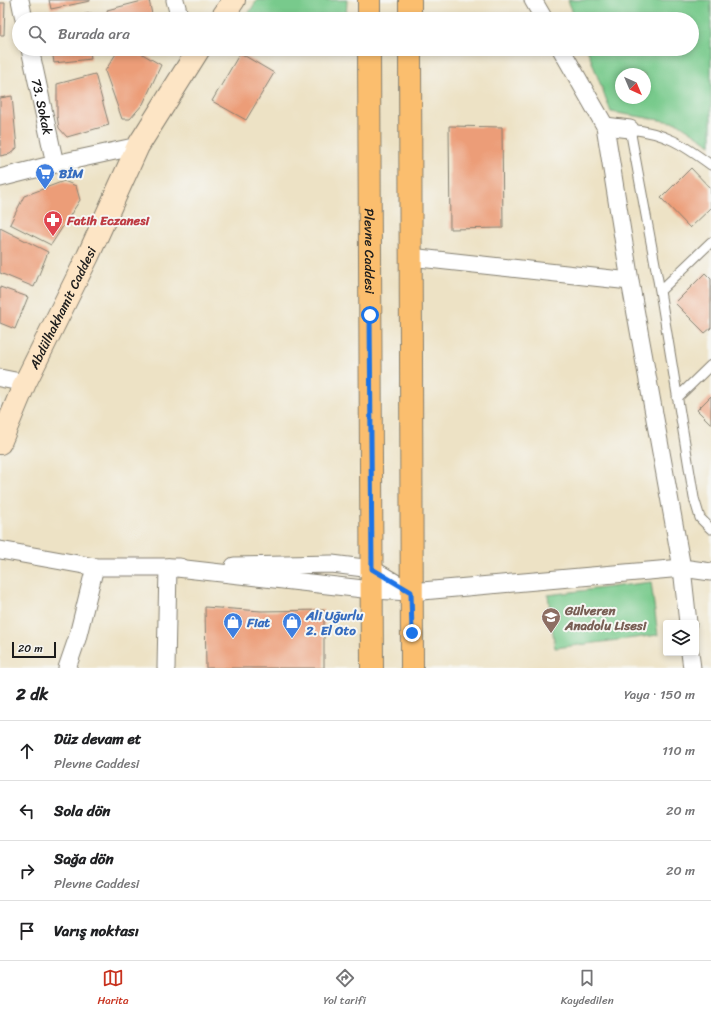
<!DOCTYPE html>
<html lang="tr">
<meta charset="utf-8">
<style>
body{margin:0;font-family:Sriracha,sans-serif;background:#f2f2f2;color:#202124}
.controls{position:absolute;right:12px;bottom:12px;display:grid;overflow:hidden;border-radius:4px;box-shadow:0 2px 6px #0003}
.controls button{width:36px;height:36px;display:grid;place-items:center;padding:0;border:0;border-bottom:1px solid #e0e0e0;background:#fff;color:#202124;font:20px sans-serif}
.compass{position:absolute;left:615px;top:68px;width:36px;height:36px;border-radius:50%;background:#fff;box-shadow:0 2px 6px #0003;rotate:136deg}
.scale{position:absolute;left:12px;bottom:10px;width:44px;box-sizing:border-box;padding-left:4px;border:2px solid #1c1c1c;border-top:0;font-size:11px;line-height:14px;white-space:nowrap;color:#1c1c1c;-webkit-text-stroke:3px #f6f6f2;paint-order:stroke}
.stop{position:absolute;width:12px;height:12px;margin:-9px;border:3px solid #1a73e8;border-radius:50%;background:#fff}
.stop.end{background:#1a73e8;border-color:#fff;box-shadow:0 1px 4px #0008}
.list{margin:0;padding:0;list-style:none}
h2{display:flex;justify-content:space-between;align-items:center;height:52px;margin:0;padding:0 16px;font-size:17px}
h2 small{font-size:13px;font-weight:400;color:#757577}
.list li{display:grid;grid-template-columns:26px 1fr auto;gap:12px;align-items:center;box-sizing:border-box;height:60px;padding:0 16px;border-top:1px solid #e0e0e0}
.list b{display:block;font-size:15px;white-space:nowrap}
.list p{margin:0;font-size:13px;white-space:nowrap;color:#757577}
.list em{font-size:13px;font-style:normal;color:#757577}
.icon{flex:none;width:22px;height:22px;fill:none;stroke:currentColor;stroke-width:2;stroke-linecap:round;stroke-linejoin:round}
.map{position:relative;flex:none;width:711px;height:668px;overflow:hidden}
.search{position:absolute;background:#fff;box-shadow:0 2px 6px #0003;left:12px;right:12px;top:12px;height:44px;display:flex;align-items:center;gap:10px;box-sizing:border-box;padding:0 14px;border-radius:22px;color:#757577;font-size:15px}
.sheet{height:292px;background:#fff}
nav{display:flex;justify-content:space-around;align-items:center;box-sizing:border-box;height:56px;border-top:1px solid #e0e0e0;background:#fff;font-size:11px;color:#757577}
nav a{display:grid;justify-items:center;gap:2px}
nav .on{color:#c8321e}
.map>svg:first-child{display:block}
</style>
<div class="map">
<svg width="711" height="668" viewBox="0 0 711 668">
<rect width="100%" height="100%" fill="#f6f6f2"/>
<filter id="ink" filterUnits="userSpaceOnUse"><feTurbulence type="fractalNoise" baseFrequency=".025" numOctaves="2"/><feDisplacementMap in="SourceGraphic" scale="8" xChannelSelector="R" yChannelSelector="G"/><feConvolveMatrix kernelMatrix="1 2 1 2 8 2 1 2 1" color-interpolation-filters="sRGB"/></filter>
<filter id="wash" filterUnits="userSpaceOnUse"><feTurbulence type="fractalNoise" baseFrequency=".012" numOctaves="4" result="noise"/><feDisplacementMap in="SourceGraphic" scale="16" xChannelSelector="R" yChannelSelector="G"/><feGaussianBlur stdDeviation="0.9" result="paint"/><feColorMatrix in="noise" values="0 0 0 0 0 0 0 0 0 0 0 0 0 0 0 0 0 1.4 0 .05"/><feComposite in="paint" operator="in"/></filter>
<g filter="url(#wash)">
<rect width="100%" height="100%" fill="#ede2c5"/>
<path fill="#78ca8c" stroke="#4a7354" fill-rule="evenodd" d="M257,0H347L346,19H245Z
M568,0H711V145L678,123L611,112L587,49H692V19H575ZM621,74H645V98H621Z
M651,582L658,635L555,648L548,595Z"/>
<g id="blocks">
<path fill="#ec9d78" d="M49,0H90V1L51,9Z
M146,0H149L153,19H109L107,10Z
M0,3H5L4,35H0Z
M92,13L93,19H63V18Z
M52,49H94L90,51L91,59L54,63Z
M119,49H134L161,65L143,104L130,119H122L105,71Z
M240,53L274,73L246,120L212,101Z
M95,74L109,125L67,137L59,128L57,116V84Z
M12,96L17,148L10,154L0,156V98Z
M449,126L502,127L503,228L450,229Z
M691,168L711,189V208L690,228L661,198Z
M64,181L76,186L80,200L51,245L10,224L24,196Z
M0,228L48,252L34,287L0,273Z
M705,273L711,279V328L705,333L675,303Z
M0,287L28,297L15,329L0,323Z
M711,396V424L697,410Z
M205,607L261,611L324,610V668H206Z"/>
</g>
</g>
<g filter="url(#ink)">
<use href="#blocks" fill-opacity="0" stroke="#847f70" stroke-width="1"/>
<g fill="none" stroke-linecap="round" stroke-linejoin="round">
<defs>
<path id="lane" d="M711,165C682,144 666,133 630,129L660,291L694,498L700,518L711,529
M660,291L711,242
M677,398L711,365"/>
<g id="street">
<path d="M20,0L24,19"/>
<path d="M175,0L180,19"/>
<path d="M533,0L544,19"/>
<path id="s1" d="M30,49L55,164"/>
<path d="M561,49L605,126L630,281L682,568L711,572"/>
<path d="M605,126L630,129"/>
<path d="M0,178L55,164L138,146"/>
<path d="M410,257L630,281"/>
<path d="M0,378L25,383"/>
<path d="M0,550L95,567H180"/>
<path d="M234,566L332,564L372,569L409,591"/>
<path d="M168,567L372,590L411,592L682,568L688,623"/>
<path d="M690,653L692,668"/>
<path d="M67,668L77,639L95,567"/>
<path d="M166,668L168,567"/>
</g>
<g id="secondary">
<path d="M221,19L234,0"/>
<path id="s2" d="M0,443L25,383L88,256L138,146L199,49"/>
</g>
<g id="primary">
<path d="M369,0V19"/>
<path d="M410,19V0"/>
<path id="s3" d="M369,49L372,668"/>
<path d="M410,49L412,668"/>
</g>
</defs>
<use href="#lane" stroke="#847f70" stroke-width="11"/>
<use href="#street" stroke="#847f70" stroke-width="19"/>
<use href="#secondary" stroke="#847f70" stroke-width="24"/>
<use href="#primary" stroke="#847f70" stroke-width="24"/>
<use href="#lane" stroke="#fff" stroke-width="9"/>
<use href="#street" stroke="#fff" stroke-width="17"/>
<use href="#secondary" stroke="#fde5c5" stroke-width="22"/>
<use href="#primary" stroke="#fbbe6e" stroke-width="22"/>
</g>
</g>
<g fill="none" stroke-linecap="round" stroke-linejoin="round" filter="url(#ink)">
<path stroke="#1a73e8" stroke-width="5" d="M370,315L372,569L411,592L412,633"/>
</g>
<defs>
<symbol id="supermarket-pin" viewBox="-11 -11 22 30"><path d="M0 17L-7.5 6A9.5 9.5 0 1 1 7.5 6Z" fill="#3f7fe0" stroke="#f6f6f2"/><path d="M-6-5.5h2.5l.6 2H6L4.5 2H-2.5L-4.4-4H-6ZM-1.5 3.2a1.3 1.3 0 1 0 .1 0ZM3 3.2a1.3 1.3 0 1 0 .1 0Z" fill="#fff"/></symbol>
<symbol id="pharmacy-pin" viewBox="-11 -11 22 30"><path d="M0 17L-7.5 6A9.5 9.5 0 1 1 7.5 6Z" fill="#e0444e" stroke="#f6f6f2"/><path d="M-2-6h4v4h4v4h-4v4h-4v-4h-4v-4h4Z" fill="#fff"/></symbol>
<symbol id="school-pin" viewBox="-11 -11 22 30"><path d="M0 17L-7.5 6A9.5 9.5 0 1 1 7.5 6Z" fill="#8d6e63" stroke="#f6f6f2"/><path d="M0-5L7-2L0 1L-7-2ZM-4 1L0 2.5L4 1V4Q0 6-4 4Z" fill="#fff"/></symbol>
<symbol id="shop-pin" viewBox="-11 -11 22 30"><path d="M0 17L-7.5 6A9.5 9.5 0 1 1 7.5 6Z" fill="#3f7fe0" stroke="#f6f6f2"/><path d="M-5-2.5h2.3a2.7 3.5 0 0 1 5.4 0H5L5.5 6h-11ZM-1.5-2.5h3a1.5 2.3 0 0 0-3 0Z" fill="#fff"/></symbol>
</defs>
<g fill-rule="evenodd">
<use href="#supermarket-pin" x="34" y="162" width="22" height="30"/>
<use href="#pharmacy-pin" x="42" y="209" width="22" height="30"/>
<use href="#school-pin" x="540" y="606" width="22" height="30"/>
<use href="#shop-pin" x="222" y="611" width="22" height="30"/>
<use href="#shop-pin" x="281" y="611" width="22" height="30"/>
</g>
<g text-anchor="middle" stroke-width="4" stroke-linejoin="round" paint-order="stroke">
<g font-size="13" fill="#1c1c1c" stroke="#f6f6f2">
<text dy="5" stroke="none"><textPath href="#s1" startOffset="59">73. Sokak</textPath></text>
<text dy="5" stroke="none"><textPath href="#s3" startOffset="202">Plevne Caddesi</textPath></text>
<text dy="5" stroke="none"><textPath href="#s2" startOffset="149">Abdülhakhamit Caddesi</textPath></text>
</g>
<g font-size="13" font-weight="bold" fill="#366cbe" stroke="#f6f6f2" text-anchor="start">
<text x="59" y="178">BİM</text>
<text x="306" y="620">Ali Uğurlu<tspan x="306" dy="15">2. El Oto</tspan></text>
<text x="247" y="627">Fiat</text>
</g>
<g font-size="13" font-weight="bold" fill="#be3a42" stroke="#f6f6f2" text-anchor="start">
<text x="67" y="225">Fatih Eczanesi</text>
</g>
<g font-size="13" font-weight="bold" fill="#785e54" stroke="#f6f6f2" text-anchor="start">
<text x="565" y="615">Gülveren<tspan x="565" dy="15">Anadolu Lisesi</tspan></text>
</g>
</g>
</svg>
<div class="controls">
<button><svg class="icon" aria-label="layers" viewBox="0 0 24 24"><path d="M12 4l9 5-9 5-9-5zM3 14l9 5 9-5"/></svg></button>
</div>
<svg class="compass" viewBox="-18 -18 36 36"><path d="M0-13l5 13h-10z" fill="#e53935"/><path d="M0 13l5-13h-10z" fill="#757577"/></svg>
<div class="scale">20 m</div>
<div class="stop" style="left:370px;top:315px"></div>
<div class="stop end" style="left:412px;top:633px"></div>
<div class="search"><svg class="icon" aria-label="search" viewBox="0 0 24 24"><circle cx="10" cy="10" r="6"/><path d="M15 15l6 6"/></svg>Burada ara</div>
</div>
<section class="sheet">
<h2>2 dk<small>Yaya · 150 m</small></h2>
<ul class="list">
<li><svg class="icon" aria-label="ahead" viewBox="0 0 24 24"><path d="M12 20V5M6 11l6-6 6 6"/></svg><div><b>Düz devam et</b><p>Plevne Caddesi</p></div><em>110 m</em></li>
<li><svg class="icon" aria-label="left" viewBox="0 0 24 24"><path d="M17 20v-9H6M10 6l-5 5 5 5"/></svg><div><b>Sola dön</b></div><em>20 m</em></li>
<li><svg class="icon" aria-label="right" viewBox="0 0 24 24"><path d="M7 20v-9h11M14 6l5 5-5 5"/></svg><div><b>Sağa dön</b><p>Plevne Caddesi</p></div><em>20 m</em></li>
<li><svg class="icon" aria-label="arrive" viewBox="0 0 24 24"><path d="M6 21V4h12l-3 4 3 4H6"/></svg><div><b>Varış noktası</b></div></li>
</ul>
</section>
<nav>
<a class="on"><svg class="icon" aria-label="map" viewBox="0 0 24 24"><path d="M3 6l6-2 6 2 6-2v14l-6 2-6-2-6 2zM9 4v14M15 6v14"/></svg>Harita</a>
<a><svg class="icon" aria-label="directions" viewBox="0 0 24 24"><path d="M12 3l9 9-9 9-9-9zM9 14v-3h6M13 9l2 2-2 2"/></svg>Yol tarifi</a>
<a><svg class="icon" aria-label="saved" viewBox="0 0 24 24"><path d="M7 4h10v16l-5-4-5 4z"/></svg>Kaydedilen</a>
</nav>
